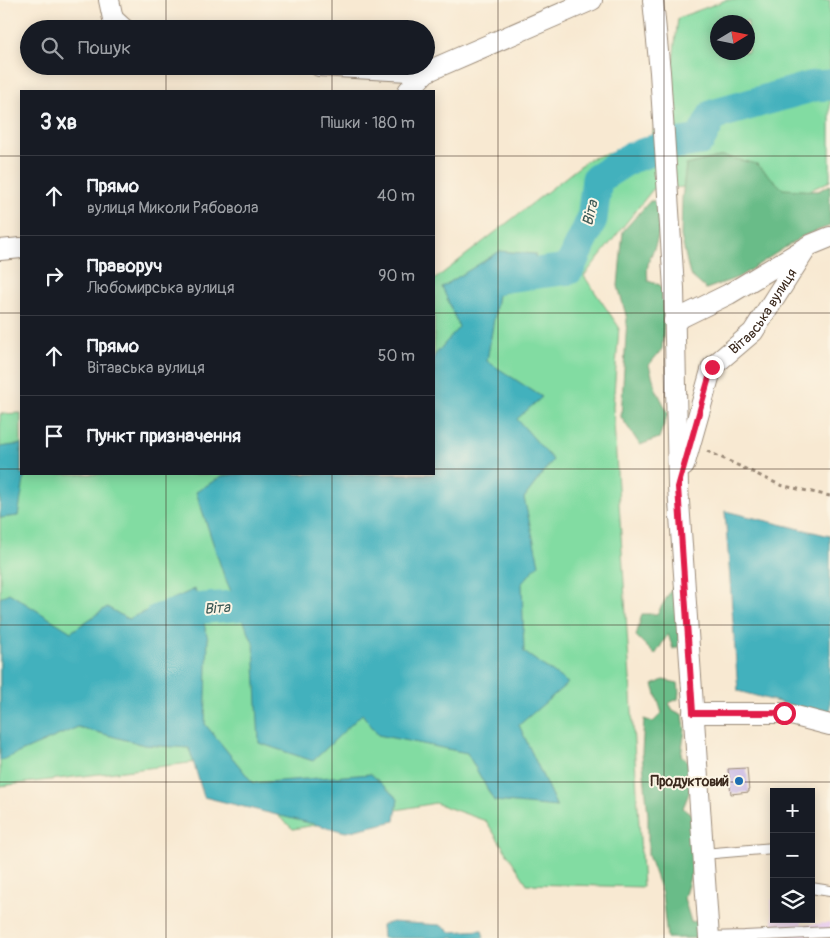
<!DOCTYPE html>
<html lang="uk">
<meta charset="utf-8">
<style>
body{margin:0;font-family:Pangolin,sans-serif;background:#20242c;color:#f1f3f6}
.controls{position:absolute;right:15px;bottom:15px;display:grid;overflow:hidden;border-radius:0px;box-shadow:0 2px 12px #0003}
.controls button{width:45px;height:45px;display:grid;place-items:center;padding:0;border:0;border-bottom:1px solid #363941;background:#171b24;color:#f1f3f6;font:25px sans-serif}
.compass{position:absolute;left:710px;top:15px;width:45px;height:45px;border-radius:50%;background:#171b24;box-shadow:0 2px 12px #0003;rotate:80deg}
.stop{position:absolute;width:15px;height:15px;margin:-11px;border:4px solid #e11d48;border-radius:50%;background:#fff}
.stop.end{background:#e11d48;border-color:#fff;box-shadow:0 1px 5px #0008}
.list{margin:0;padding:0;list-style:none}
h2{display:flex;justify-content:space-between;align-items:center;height:65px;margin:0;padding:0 20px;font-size:21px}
h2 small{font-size:16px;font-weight:400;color:#9ea1a6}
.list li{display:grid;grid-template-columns:32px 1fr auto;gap:15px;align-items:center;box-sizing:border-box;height:80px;padding:0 20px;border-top:1px solid #363941}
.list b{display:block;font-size:19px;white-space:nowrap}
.list p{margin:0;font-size:16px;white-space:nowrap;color:#9ea1a6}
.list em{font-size:16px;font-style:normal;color:#9ea1a6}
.icon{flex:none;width:28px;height:28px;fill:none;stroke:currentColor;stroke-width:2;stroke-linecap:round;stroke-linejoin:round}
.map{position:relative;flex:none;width:830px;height:938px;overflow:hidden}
.search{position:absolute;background:#171b24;box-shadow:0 2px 12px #0003;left:20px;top:20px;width:415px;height:55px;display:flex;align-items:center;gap:12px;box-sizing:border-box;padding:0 18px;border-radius:28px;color:#9ea1a6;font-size:19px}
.panel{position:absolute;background:#171b24;box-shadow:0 2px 12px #0003;left:20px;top:90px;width:415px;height:385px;border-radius:0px}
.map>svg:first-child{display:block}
</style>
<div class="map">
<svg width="830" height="938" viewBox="0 0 830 938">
<rect width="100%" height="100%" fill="#fcf5e5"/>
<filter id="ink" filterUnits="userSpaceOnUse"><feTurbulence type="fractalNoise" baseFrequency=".02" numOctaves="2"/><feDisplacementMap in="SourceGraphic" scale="10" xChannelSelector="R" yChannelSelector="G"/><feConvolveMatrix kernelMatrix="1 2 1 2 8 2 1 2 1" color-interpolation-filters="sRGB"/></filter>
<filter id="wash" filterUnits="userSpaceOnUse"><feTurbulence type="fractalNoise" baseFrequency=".0096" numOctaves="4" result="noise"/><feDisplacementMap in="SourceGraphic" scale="20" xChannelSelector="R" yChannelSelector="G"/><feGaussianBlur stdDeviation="1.12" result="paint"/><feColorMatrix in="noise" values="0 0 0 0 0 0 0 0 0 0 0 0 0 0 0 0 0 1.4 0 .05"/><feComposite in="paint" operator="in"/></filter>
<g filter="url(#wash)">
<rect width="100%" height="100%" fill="#f8e9d2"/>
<path fill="#ead1ed" d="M774,899V919H801L802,925L830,923V938H726L725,929L773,926L771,900Z"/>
<path fill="#82dca2" stroke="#5e8360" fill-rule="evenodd" d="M726,0H830V181L734,225L686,187L653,189L584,276L619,327L613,407L643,887L527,884L486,821L435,803L293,829L214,760L0,786V414L21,413V474H434V280L589,159L651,139L672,69L678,18ZM718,22H748V52H718Z"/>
<path fill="#69bc88" stroke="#527353" d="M723,156L757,164L783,189L818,191L830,185V226L803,236L739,277L706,289L690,275L681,236L682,198L686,165Z
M650,201H659C659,214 661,228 657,240C652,258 645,260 648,281L660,285L666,301L662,349L649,365L656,389L668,413L659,438L640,445L621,417L627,319L618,286L623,231Z
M674,585L678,599L680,646L673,649L668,634L655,655L636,636L642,614H657Z
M663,680L678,683L679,691L678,699L669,703L673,710L683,715L685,730L681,755L691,764V788L683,808L696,817V857L684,898L691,922L702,920L703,938H667L662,894L648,855V815L642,753L644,719L653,722L662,713L653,685Z"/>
<path fill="#42b1bd" stroke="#3e6e6e" d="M500,251L535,254L539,280L498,295L487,361L542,397L517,419L553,460L524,498L539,564L522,583L524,652L568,683L519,725L557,807L494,801L467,753L378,735L362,714L313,761L259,743L254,645L223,573L196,492L222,476L237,474H434V356L459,327L442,287Z
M21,444V474H25L18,516L0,518V447Z
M725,511L830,536V716L738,691Z
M195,589L208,639L205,724L253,783L371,774L398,799L395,821L346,832L204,797L189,748L144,745L78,727L0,761V598L9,593L71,632L107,607L128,619Z
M392,922L440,925L451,932L482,930L484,938H383L382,925Z"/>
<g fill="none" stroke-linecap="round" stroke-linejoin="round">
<path stroke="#42b1bd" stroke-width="31" d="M495,280L497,278L569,269L592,219L597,179L630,158L669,145L700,140L713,115L814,86L830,85
M159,619L192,609L262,604L275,591"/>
</g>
<g id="blocks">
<path fill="#b19ce5" d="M747,768L749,792L731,794L728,769Z"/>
</g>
</g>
<g filter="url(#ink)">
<use href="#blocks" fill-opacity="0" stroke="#9a8a78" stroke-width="1"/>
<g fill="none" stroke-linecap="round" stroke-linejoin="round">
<defs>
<path id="lane" d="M703,854L774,848
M811,888L830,891
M745,936L830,932
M709,937L745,936L746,938"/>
<g id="street">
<path d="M109,0L113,19L124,29"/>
<path d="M653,0L660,72L674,288L678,487L709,938"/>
<path d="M319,66L426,72"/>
<path d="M408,91L426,72L592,0"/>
<path d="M0,250L21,248"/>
<path d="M674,321L729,294L804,249"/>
<path id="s1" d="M684,466L712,367L753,332L808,246L830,237"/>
<path d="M693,713H784L830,725"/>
</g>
</defs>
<use href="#lane" stroke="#9a8a78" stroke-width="12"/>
<use href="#street" stroke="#9a8a78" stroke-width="22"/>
<path stroke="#9a8a78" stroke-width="3" stroke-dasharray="4 4" stroke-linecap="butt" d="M707,451L780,485L830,496"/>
<use href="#lane" stroke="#fff" stroke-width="10"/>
<use href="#street" stroke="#fff" stroke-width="20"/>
</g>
</g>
<g fill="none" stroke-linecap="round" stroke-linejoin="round" filter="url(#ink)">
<path stroke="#e11d48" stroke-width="6" d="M712,367L678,487L693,713H784"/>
</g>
<path fill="none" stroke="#3b2a1e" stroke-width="1" stroke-opacity="0.55" d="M166,0V29M332,0V29M498,0V938M664,0V938M166,66V91M332,66V91M0,156H21M434,156H830M0,313H21M434,313H830M0,469H21M434,469H830M166,474V938M332,474V938M0,625H830M0,782H830"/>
<circle fill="#1f6fb2" stroke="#fcf5e5" stroke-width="2" cx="739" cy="781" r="5"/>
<g text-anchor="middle" stroke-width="4" stroke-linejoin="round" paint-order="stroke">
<g font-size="14" fill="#3b2a1e" stroke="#fcf5e5">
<text dy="5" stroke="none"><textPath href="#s1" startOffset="179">Вітавська вулиця</textPath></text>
</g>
<g font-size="14" font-weight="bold" fill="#3b2a1e" stroke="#fcf5e5" text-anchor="end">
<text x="729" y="786">Продуктовий</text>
</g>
<g font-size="15" font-style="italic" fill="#3d5956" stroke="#fcf5e5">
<text transform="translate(590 213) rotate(-77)" y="5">Віта</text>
<text transform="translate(217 608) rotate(-4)" y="5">Віта</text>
</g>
</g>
</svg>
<div class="controls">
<button>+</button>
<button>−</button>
<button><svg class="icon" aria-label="layers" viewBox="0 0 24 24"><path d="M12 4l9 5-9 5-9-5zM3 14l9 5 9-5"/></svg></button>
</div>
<svg class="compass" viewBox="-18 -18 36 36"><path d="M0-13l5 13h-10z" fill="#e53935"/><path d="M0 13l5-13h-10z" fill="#9ea1a6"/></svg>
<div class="stop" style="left:784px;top:713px"></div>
<div class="stop end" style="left:712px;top:367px"></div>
<div class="search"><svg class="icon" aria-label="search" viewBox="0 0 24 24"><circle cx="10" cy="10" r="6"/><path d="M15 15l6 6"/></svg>Пошук</div>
<section class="panel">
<h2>3 хв<small>Пішки · 180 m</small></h2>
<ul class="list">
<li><svg class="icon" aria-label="ahead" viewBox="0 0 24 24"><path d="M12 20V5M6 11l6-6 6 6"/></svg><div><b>Прямо</b><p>вулиця Миколи Рябовола</p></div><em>40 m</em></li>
<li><svg class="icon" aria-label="right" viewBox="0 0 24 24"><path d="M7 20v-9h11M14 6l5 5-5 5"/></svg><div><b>Праворуч</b><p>Любомирська вулиця</p></div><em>90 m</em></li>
<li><svg class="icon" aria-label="ahead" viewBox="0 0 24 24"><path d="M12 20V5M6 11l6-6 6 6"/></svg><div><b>Прямо</b><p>Вітавська вулиця</p></div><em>50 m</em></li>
<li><svg class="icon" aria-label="arrive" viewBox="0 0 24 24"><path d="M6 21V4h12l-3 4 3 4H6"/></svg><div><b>Пункт призначення</b></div></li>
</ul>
</section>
</div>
